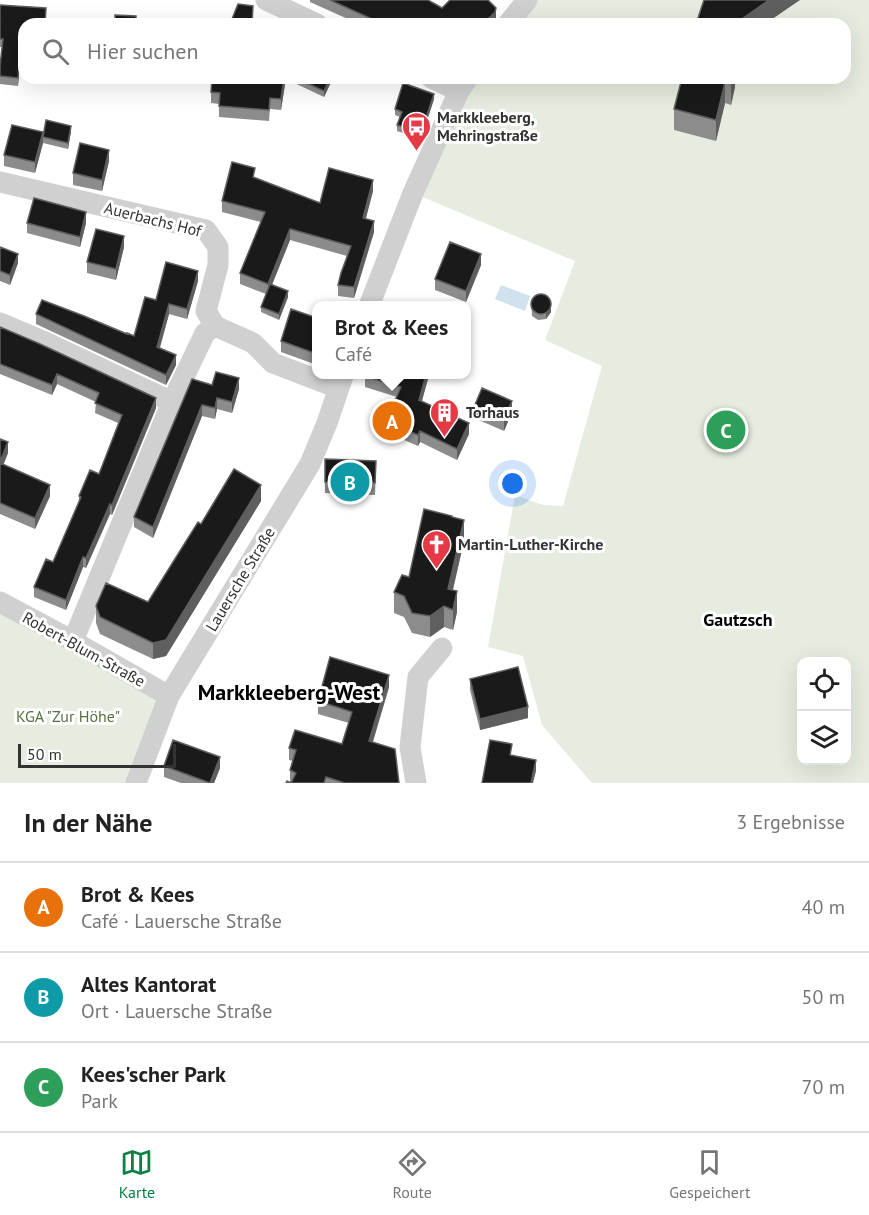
<!DOCTYPE html>
<html lang="de">
<meta charset="utf-8">
<style>
body{margin:0;font-family:"PT Sans",sans-serif;background:#f6f6f6;color:#222}
.controls{position:absolute;right:18px;bottom:18px;display:grid;overflow:hidden;border-radius:12px;box-shadow:0 6px 24px #0002}
.controls button{width:54px;height:54px;display:grid;place-items:center;padding:0;border:0;border-bottom:2px solid #e0e0e0;background:#fff;color:#222;font:30px sans-serif}
.scale{position:absolute;left:18px;bottom:15px;width:158px;box-sizing:border-box;padding-left:6px;border:3px solid #333;border-top:0;font-size:16px;line-height:21px;white-space:nowrap;color:#333;-webkit-text-stroke:4px #fff;paint-order:stroke}
.you{position:absolute;left:513px;top:484px;width:21px;height:21px;margin:-15px;border:4px solid #fff;border-radius:50%;background:#1a73e8;box-shadow:0 0 0 9px #1a73e833}
.badge{display:grid;place-items:center;width:39px;height:39px;border-radius:50%;background:#0b8043;color:#fff;font-size:20px;font-weight:700}
.pin{position:absolute;translate:-50% -50%;border:3px solid #fff;box-shadow:0 2px 6px #0006}
.popup{position:absolute;left:312px;top:301px;width:159px;height:78px;box-sizing:border-box;display:grid;place-content:center;border-radius:12px;background:#fff;filter:drop-shadow(0 2px 4px #0005);font-size:20px;white-space:nowrap;color:#767676}
.popup b{font-size:22px;color:#222}
.popup::after{content:'';position:absolute;left:50%;top:100%;margin-left:-12px;border:12px solid transparent;border-top-color:#fff}
.list{margin:0;padding:0;list-style:none}
h2{display:flex;justify-content:space-between;align-items:center;height:78px;margin:0;padding:0 24px;font-size:26px}
h2 small{font-size:20px;font-weight:400;color:#767676}
.list li{display:grid;grid-template-columns:39px 1fr auto;gap:18px;align-items:center;box-sizing:border-box;height:90px;padding:0 24px;border-top:2px solid #e0e0e0}
.list b{display:block;font-size:22px;white-space:nowrap}
.list p{margin:0;font-size:20px;white-space:nowrap;color:#767676}
.list em{font-size:20px;font-style:normal;color:#767676}
.icon{flex:none;width:33px;height:33px;fill:none;stroke:currentColor;stroke-width:2;stroke-linecap:round;stroke-linejoin:round}
.map{position:relative;flex:none;width:869px;height:783px;overflow:hidden}
.search{position:absolute;background:#fff;box-shadow:0 6px 24px #0002;left:18px;right:18px;top:18px;height:66px;display:flex;align-items:center;gap:15px;box-sizing:border-box;padding:0 21px;border-radius:18px;color:#767676;font-size:22px}
.sheet{height:348px;background:#fff}
nav{display:flex;justify-content:space-around;align-items:center;box-sizing:border-box;height:84px;border-top:2px solid #e0e0e0;background:#fff;font-size:16px;color:#767676}
nav a{display:grid;justify-items:center;gap:3px}
nav .on{color:#0b8043}
.map>svg:first-child{display:block}
</style>
<div class="map">
<svg width="869" height="783" viewBox="0 0 869 783">
<rect width="100%" height="100%" fill="#fff"/>
<path fill="#e6ecdf" fill-rule="evenodd" d="M527,0H869V783H592L542,725L523,656L488,647L515,495L543,505L563,506L602,366L545,340L575,261L413,193L468,78H845V24H508ZM802,662H846V760H802Z
M0,602L169,696L136,783H0Z"/>
<path fill="#cfe2ee" d="M501,285L530,296L525,311L495,299Z"/>
<g fill="none" stroke-linecap="round" stroke-linejoin="round">
<path stroke="#d0d0d0" stroke-width="21" d="M266,0L317,24
M508,24L527,0
M431,78L459,91
M0,182L206,230L218,247V265L206,311L215,326
M369,306L413,193L459,91L468,78
M0,323L45,342L172,402
M0,602L73,641L169,696
M73,641L172,402L205,333L215,326L253,343L273,363L338,388
M136,783L169,696L310,464L327,423L343,376
M416,783L410,747L418,677L442,648"/>
</g>
<path fill="#8c8c8c" d="M310,0H428L442,8L496,19L494,24H359L310,2Z
M0,5L24,24V49H21L18,86L0,84V66L2,47H0Z
M286,78L281,110L270,109L269,121L219,117V104L211,103V92Z
M286,78H333L324,97L286,79Z
M735,78V87L731,105L725,103L716,141L674,130V109Z
M434,99L421,139L397,131V125L400,117L395,115V109Z
M71,131L68,149L43,143L35,173L4,166V155L43,137Z
M109,161L102,191L73,185V173Z
M255,178L320,203L373,191L366,218L374,232L354,298L338,296V285L347,256L290,240L272,284L288,297L279,320L261,312V307L266,294L240,284V273L261,222L222,212V201Z
M27,223H86L80,247L27,233Z
M0,247L18,263L10,285L0,281Z
M124,247L116,280L87,273V262Z
M481,265L466,302L435,290V279Z
M198,281L187,319L169,314L160,348L176,365L166,385L36,324V314L134,336L156,300Z
M531,301L551,312L546,319L538,320L532,316Z
M317,318V365L281,352V341Z
M0,327L156,408L112,515L110,514L86,568L83,567L66,610L34,597V587L53,562L79,502V496L99,474L118,423L95,413L96,402L57,384L52,395L0,374Z
M365,375H429L422,401L469,434L457,460L420,442L418,446L386,432V421L397,397L365,387Z
M212,385L239,389L232,413L217,409L215,419L202,416L153,538L134,527V517Z
M474,407L512,412L504,431L474,418Z
M0,439L8,453L3,465L50,496L35,529L0,514Z
M325,459L376,461L375,495L325,493Z
M261,501L166,656L153,659L100,634L96,623V606L148,602L201,524Z
M452,517L464,541L453,590L457,612L453,630L444,627L430,637L412,633L404,617L394,613V592L409,577Z
M470,679L528,718L480,730L470,690Z
M389,687L373,742L399,783H286L290,782V770L293,761L289,760V748L342,744L349,723L318,714V701Z
M164,766L220,768L214,783H181L164,777Z"/>
<path fill="#5f5f5f" d="M769,0H800L765,24H740L742,19Z
M496,8V19L495,23L494,24H483Z
M21,41V49L18,86V78Z
M284,78H286L281,110V99Z
M330,78H333L324,97V91Z
M732,78H735V87L731,105V84Z
M725,82V103L716,141V120Z
M434,94V99L421,139V133Z
M71,126V131L68,149V143Z
M43,132V143L35,173V162Z
M109,150V161L102,191V180Z
M373,180V191L363,229V218Z
M86,212V223L80,247V237Z
M374,221V232L354,298V287Z
M290,229V240L268,295V284Z
M124,236V247L116,280V269Z
M18,254V263L10,285V275Z
M481,254V265L466,302V291Z
M198,271V281L187,319V309Z
M288,291V297L279,320V314Z
M169,304V314L157,357V347Z
M551,307V312L546,319V313Z
M176,355V365L166,385V375Z
M57,374V384L52,395V385Z
M426,375H429L419,411V400Z
M239,378V389L232,413V402Z
M156,398V408L112,515V505Z
M217,398V409L215,419V408Z
M512,401V412L504,431V419Z
M202,405V416L153,538V527Z
M469,423V434L457,460V449Z
M420,431V442L418,446V435Z
M8,442V453L0,473V462Z
M50,485V496L35,529V518Z
M261,485V501L166,656L153,659V643Z
M110,504V514L86,568V558Z
M464,520V541L448,610V589Z
M83,557V567L66,610V600Z
M457,591V612L453,630V610Z
M444,606V627L430,637V616Z
M389,675V687L369,754V741Z
M528,707V718L480,730V719Z
M220,757V768L214,783H210Z
M536,760V771L533,783H531Z"/>
<path fill="#1a1a1a" stroke="#5f5f5f" stroke-width="1.5" d="M330,0H428L442,8L450,0H488L496,8L495,12L483,24H386L383,23V24Z
M704,0H769L742,19L740,24H696Z
M238,4L253,6L252,24H230Z
M0,5L46,8L45,24H24V41H21L18,78L0,76V66L3,39H0Z
M115,15L136,16V24H115Z
M212,78H284L281,99L270,98L269,110L219,106L220,93L211,92Z
M296,78H330L324,91Z
M682,78H732L731,84L725,82L716,120L674,109Z
M403,83L434,94L421,133L397,125L402,112L395,109Z
M46,120L71,126L68,143L43,137Z
M12,125L43,132L35,162L4,155Z
M80,143L109,150L102,180L73,173Z
M232,162L255,168L253,177L320,203L329,168L373,180L363,218L374,221L354,287L338,285L341,273L351,246L290,229L268,284L240,273L265,212L222,201Z
M34,198L86,212L80,237L27,223Z
M96,229L124,236L116,269L87,262Z
M450,242L481,254L466,291L435,279Z
M0,247L18,254L10,275L0,271Z
M166,262L198,271L187,309L169,304L157,347L176,355L166,375L36,314L42,300L84,316L127,334V333L134,336L145,297L156,300Z
M270,284L288,291L279,314L261,307Z
M531 304a10 10 0 1 1 20 0a10 10 0 1 1-20 0Z
M291,309L317,318V354L281,341Z
M0,327L40,344L156,398L112,505L110,504L86,558L83,557L66,600L34,587L46,559L53,562L81,497L79,496L90,470L99,474L122,415L95,403L99,393L57,374L52,385L0,364Z
M216,372L239,378L232,402L217,398L215,408L202,405L153,527L134,517L192,379L212,385Z
M365,375H426L419,400L469,423L457,449L420,431L418,435L386,421L401,387L365,376Z
M482,388L512,401L504,419L474,407Z
M0,439L8,442L0,462Z
M325,459L376,461L375,483L325,482Z
M0,463L50,485L35,518L0,503Z
M234,469L261,485L166,640L153,643L100,617L96,606L106,583L148,602L198,522L201,524Z
M424,509L452,516V517L464,520L448,589L457,591L453,610L444,606L430,616L412,613L404,596L394,592L402,575L409,577Z
M330,657L389,675L369,741L395,749L399,783H345L326,777L324,783H286L287,781L291,783L296,773L290,770L296,750L289,748L295,730L342,744L352,712L318,701Z
M518,667L528,707L480,719L470,679Z
M173,740L220,757L210,783L164,766Z
M490,740L512,744L510,755L536,760L531,783H482Z"/>
<defs>
<symbol id="bus-pin" viewBox="-11 -11 22 30"><path d="M0 17L-7.5 6A9.5 9.5 0 1 1 7.5 6Z" fill="#e63946" stroke="#fff"/><path d="M-5-6H5V4H4V6H2V4H-2V6H-4V4H-5ZM-3.5-4V0h7V-4ZM-3.5 1.2v1.5H-2V1.2ZM2 1.2v1.5H3.5V1.2Z" fill="#fff"/></symbol>
<symbol id="building-pin" viewBox="-11 -11 22 30"><path d="M0 17L-7.5 6A9.5 9.5 0 1 1 7.5 6Z" fill="#e63946" stroke="#fff"/><path d="M-4-6H4V6H1V3H-1V6H-4ZM-2.5-4.3h1.7v1.8h-1.7ZM.8-4.3h1.7v1.8H.8ZM-2.5-1h1.7V.8h-1.7ZM.8-1h1.7V.8H.8Z" fill="#fff"/></symbol>
<symbol id="church-pin" viewBox="-11 -11 22 30"><path d="M0 17L-7.5 6A9.5 9.5 0 1 1 7.5 6Z" fill="#e63946" stroke="#fff"/><path d="M-1.2-6h2.4v3.5h3.3v2.4h-3.3V6h-2.4V-.1h-3.3v-2.4h3.3Z" fill="#fff"/></symbol>
</defs>
<g fill-rule="evenodd">
<use href="#bus-pin" x="400" y="110" width="33" height="45"/>
<use href="#building-pin" x="428" y="396" width="33" height="45"/>
<use href="#church-pin" x="420" y="528" width="33" height="45"/>
</g>
<g text-anchor="middle" stroke-width="6" stroke-linejoin="round" paint-order="stroke">
<g font-size="16" font-weight="bold" fill="#333" stroke="#fff" text-anchor="start">
<text x="437" y="123">Markkleeberg,<tspan x="437" dy="18">Mehringstraße</tspan></text>
<text x="466" y="418">Torhaus</text>
<text x="458" y="550">Martin-Luther-Kirche</text>
</g>
<g font-size="16" fill="#333" stroke="#fff">
<text transform="translate(153 219) rotate(14)" y="6">Auerbachs Hof</text>
<text transform="translate(240 579) rotate(-59)" y="6">Lauersche Straße</text>
<text transform="translate(84 649) rotate(29)" y="6">Robert-Blum-Straße</text>
</g>
<g font-size="16" fill="#56703f" stroke="#fff">
<text x="68" y="722">KGA "Zur Höhe"</text>
</g>
<g font-size="18" font-weight="bold" fill="#000" stroke="#fff">
<text x="738" y="626">Gautzsch</text>
</g>
<g font-size="22" font-weight="bold" fill="#000" stroke="#fff">
<text x="289" y="700">Markkleeberg-West</text>
</g>
</g>
</svg>
<div class="controls">
<button><svg class="icon" aria-label="locate" viewBox="0 0 24 24"><circle cx="12" cy="12" r="6"/><path d="M12 2v4M12 18v4M2 12h4M18 12h4"/></svg></button>
<button><svg class="icon" aria-label="layers" viewBox="0 0 24 24"><path d="M12 4l9 5-9 5-9-5zM3 14l9 5 9-5"/></svg></button>
</div>
<div class="scale">50 m</div>
<div class="you"></div>
<div class="pin badge" style="left:392px;top:421px;background:#e8710a">A</div>
<div class="popup"><b>Brot &amp; Kees</b>Café</div>
<div class="pin badge" style="left:350px;top:482px;background:#0f9aa8">B</div>
<div class="pin badge" style="left:726px;top:430px;background:#2e9e5b">C</div>
<div class="search"><svg class="icon" aria-label="search" viewBox="0 0 24 24"><circle cx="10" cy="10" r="6"/><path d="M15 15l6 6"/></svg>Hier suchen</div>
</div>
<section class="sheet">
<h2>In der Nähe<small>3 Ergebnisse</small></h2>
<ul class="list">
<li><span class="badge" style="background:#e8710a">A</span><div><b>Brot &amp; Kees</b><p>Café · Lauersche Straße</p></div><em>40 m</em></li>
<li><span class="badge" style="background:#0f9aa8">B</span><div><b>Altes Kantorat</b><p>Ort · Lauersche Straße</p></div><em>50 m</em></li>
<li><span class="badge" style="background:#2e9e5b">C</span><div><b>Kees'scher Park</b><p>Park</p></div><em>70 m</em></li>
</ul>
</section>
<nav>
<a class="on"><svg class="icon" aria-label="map" viewBox="0 0 24 24"><path d="M3 6l6-2 6 2 6-2v14l-6 2-6-2-6 2zM9 4v14M15 6v14"/></svg>Karte</a>
<a><svg class="icon" aria-label="directions" viewBox="0 0 24 24"><path d="M12 3l9 9-9 9-9-9zM9 14v-3h6M13 9l2 2-2 2"/></svg>Route</a>
<a><svg class="icon" aria-label="saved" viewBox="0 0 24 24"><path d="M7 4h10v16l-5-4-5 4z"/></svg>Gespeichert</a>
</nav>
